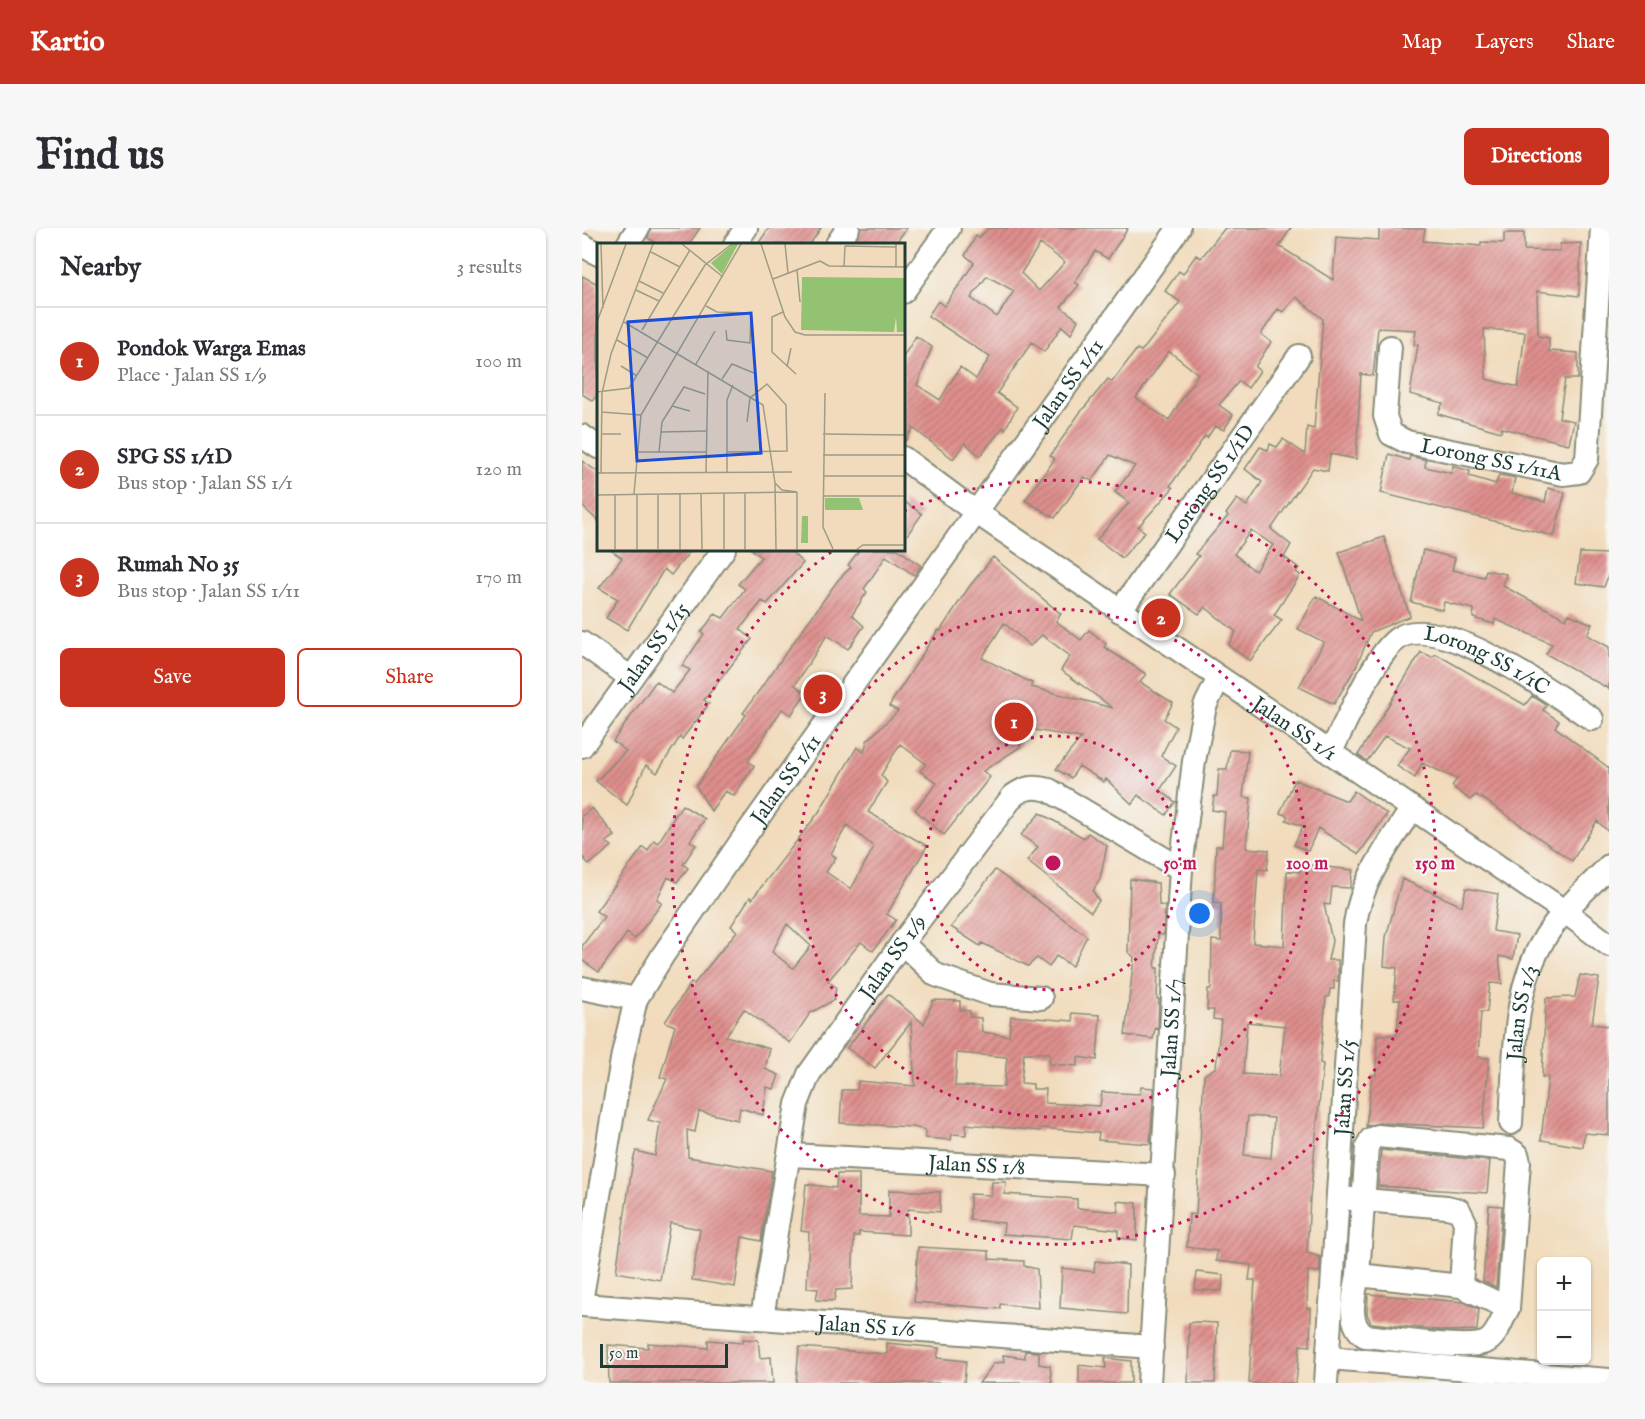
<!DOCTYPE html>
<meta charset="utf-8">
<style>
body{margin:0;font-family:"IM FELL English",serif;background:#f7f7f7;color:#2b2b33}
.controls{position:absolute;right:18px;bottom:18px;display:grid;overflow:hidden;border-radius:9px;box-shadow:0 2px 4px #0004}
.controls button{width:54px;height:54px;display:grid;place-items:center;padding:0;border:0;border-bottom:2px solid #e1e1e2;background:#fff;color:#2b2b33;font:30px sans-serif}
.scale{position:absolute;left:18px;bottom:15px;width:128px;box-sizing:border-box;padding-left:6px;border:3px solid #1f3d34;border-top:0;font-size:16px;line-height:21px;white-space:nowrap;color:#1f3d34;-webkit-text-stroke:4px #f6f6f2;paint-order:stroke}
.you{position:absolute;left:618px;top:686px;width:21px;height:21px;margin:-15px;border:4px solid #fff;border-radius:50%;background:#1a73e8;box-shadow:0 0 0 9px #1a73e833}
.badge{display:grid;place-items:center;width:39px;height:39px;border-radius:50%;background:#c8321e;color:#fff;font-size:20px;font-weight:700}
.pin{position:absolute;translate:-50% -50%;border:3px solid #fff;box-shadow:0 2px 6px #0006}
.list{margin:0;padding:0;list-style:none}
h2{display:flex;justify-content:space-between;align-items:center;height:78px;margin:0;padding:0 24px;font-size:26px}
h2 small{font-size:20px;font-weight:400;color:#7c7c81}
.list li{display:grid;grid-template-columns:39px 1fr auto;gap:18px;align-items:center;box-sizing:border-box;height:108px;padding:0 24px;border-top:2px solid #e1e1e2}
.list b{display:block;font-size:22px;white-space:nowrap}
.list p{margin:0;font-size:20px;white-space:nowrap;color:#7c7c81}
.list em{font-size:20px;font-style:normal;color:#7c7c81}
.actions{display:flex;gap:12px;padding:18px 24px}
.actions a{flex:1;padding:14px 0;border:2px solid #c8321e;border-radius:9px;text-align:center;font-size:21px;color:#c8321e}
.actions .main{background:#c8321e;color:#fff}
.map{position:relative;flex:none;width:1027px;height:1155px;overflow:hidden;border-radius:9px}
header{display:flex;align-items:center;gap:36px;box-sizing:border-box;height:84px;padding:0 30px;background:#c8321e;color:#fff}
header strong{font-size:28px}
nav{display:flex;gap:33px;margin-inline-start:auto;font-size:21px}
.intro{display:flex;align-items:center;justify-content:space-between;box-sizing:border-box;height:144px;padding:0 36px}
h1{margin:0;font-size:42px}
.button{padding:15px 27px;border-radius:9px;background:#c8321e;color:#fff;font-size:21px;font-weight:700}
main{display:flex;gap:36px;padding:0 36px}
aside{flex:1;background:#fff;border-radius:9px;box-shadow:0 2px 4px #0004}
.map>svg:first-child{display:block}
</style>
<header>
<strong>Kartio</strong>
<nav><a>Map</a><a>Layers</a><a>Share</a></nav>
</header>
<div class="intro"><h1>Find us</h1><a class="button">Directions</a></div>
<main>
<aside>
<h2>Nearby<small>3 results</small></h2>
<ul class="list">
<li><span class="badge">1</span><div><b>Pondok Warga Emas</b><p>Place · Jalan SS 1/9</p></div><em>100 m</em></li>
<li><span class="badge">2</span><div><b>SPG SS 1/1D</b><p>Bus stop · Jalan SS 1/1</p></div><em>120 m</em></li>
<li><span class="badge">3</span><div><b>Rumah No 35</b><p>Bus stop · Jalan SS 1/11</p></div><em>170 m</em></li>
</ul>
<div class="actions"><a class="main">Save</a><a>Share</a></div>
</aside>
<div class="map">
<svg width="1027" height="1155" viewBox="0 0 1027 1155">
<defs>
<pattern id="building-hatch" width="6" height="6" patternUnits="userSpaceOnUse" patternTransform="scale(1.5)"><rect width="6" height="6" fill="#df8f8d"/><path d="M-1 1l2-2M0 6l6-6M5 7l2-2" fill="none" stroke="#b47674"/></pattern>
</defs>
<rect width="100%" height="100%" fill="#f6f6f2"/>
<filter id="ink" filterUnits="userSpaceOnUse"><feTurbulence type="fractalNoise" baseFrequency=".0167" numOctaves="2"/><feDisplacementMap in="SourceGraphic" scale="12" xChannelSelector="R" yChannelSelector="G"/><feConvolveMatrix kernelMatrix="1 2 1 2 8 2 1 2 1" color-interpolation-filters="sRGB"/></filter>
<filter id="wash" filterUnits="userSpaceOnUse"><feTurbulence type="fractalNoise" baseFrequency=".008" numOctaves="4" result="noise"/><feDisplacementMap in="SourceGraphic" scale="24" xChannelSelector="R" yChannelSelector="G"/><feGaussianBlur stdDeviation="1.35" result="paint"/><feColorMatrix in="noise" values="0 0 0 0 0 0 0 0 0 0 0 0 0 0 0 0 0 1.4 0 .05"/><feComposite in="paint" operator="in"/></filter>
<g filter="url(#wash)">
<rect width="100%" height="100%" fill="#f1dbbc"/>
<g id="blocks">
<path fill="url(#building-hatch)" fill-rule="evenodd" d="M69,0H118L107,16H76L66,10Z
M187,0H239L228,16H176Z
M279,0H325L313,16H271Z
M406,0H546L526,31L513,23L493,54L497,57L479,79L496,92L489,106L480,98L462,124L450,114L415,165L435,179L423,201L421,199L398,228L383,215L371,231L331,200L321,217V129L334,108L350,119L335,157L358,172L378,139L394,151L408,129L346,88L356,73L362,78L380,53L392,35L383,27L394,8L397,10ZM458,16L483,34L457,63L439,45ZM405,48L432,63L415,89L389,70Z
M643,0H709L697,18L751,52L754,9L797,12V0L843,1L841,13L899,18V14L922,15V5H942V22L978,23V16L999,15L997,68L955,63L956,108L967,110V123L996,125V151H983L977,190L992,193L987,216L920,200L919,204L856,186L861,175L828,166L836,117H832L834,102L796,100L791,148L779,146L774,231L748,226L746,243L731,240L689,301L709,317L702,329L717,340L714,344L718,347L692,387L700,392L668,433L646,417L654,404L623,379L617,386L588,366L617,328L613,326L646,288L644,286L655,271L665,278L680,254L663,241L678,219L686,222L688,216L695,219L701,211L723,226L725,199L732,201L741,91L714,69L701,84L696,81L679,106L689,114L673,139L678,143L666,160L657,153L637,177L651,187L642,202L633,198L625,210L623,208L588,258L591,260L556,299L563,304L540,330L515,311L547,275L533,264L553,238L528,227L510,253L502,249L473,290L443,272L473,231L468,228L497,186L526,151L530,154L555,121L559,123L564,118L598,74L583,63L597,43L601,46L614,27L619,30ZM902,101L943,104L936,159L904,151ZM587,123L616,146L587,192L554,170ZM669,302L691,317L673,343L652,326Z
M0,48L16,56V165L11,173L0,166Z
M807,226L827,232L828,228L844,232L843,239L869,245L871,238L888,243L887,248L914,256L917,247L929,249L933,250L930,265L963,274L966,260L983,265L972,308L799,265Z
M0,233L16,244V293L0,278Z
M321,273L340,286L321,313Z
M802,309L828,388L789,404L774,439L752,476L717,459L742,414L716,401L734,368L779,393L757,324Z
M27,321H110L89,347L82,341L45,402L24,390L36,371L17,360L40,330Z
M169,321H206L221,335L185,376L180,373L158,401L170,411L122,472L127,476L100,511L98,509L75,545L64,537L45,577L14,553L44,523L31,513L74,453L90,465L108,442L100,438L122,406L119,404L133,386L141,390L163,361L156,356L179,329Z
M278,321H316L339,338L332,347L304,328L282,361L285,364L270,387L282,398L266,421L245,407L213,457L224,465L209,487L200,481L166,533L172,538L152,568L143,563L129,583L114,558L164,487L161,485L256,352L269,339L266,337Z
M841,322L873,330L870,342L902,349L904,342L924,346L921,358L984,391L987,386L1010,396L1005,407L1027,419V461L964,426L970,416L913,391L912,396L891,390L892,381L862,374L860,382L829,374Z
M998,325L1027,326V345L1022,359L994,355Z
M411,329L479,386L474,393L499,412L507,402L524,416L522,419L564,446L558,454L591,475L582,491L594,499L579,528L594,538L578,562L593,574L584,587L556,567L550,576L524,551L522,554L497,538L489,550L474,541L499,510L441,500L438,519L401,543L408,549L362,607L333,582L355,555L338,543L344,536L318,516L299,547L305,554L286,584L345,618L305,686L314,692L291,723L279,714L246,753L254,759L252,772L228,785L208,815L162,781L144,808L188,821L183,841L197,847L192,861L185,859L181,887L158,880L156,892L117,883L113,904L105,902L106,929L190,943L179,1013L160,1009L153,1059L110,1052L118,1001L88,995L78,1052L34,1044L51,932L54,923L73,928L78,895L66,892L85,851L78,849L93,798L83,794L109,755L112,756L155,703L149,698L168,669L170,671L237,584L275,519L282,524L285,513L316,483L307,478L356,402L358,403L387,359ZM422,395L448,418L460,407L488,428L479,442L531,480L449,459L450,455L400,430ZM265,597L292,619L269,661L244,644L254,629L249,626ZM205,696L229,718L211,740L190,724Z
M839,424L850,429L854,426L943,477L950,468L965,477L961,482L977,493L973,499L1027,540V604L1015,593L990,633L903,572L894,567L888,572L870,558L875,551L840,535L833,550L815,538L828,520L803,508L785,533L776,527Z
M648,522L666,523L661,569L669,570L664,620L687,622L685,642L676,641L671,715L702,718L705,643L718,644V636L771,642L768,660L750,659L748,677L742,676L750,713L746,732H756V753H752V761H748L747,769H744L738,835L741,836L728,970L725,1025L738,1029V1044L726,1043L725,1080H729L728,1118L718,1117L714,1155H667L673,1052H667L669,1037L634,1033L635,1023L605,1019L607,986L614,987L622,847L634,839L639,792L631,791L632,782H625L626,761H629L630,712L639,713V675H632L634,618H640L643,584L630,582L632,568H635L637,541H645ZM665,794L703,798L697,848L661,846ZM666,888L692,890L689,930L662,927Z
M713,552L765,573L772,563L805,586L777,626L736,600L726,623L712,617L721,598L704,592L706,588L698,585Z
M100,577L123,591L108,613L114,617L101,636L106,640L95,654L86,649L75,671L80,675L53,711L45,705L17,744L0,732V718L22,689L14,683L61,619L66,623L72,612L76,615Z
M10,580L33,608L24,614L30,618L7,637L0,628V588Z
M458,585L502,610L506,605L525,618L518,651L511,663L517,673L509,684L445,633L456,619L439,607Z
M413,642L505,708L490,738L474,728L467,739L455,730L446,738L400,715L398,718L369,699Z
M548,651L576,655L577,677L583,678L581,707H576L573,740H576L575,771H577L576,801L573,800L571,811L543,807L552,729L546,724Z
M820,651L880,678L884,660L916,666L911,703L935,707L931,731L917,728L920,756L908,755L905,784H899L896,829L907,830L901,900L797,895L784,898L790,847H794L795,807H815L818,772H812L815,740L802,738L804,709Z
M998,747L1017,750L1010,796L1027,798V907L1002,905L1001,919L959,912L966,849H960L964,770L993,769Z
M306,766L342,796L351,772L378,773V782L388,783V789L399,790L400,804L427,808L429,788L491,793L490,785L518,787L515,832L496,829V838L467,836L468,825H442L439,855L451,856V861H464L463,875L518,878L520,864L558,866L559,859L572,860L568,916L516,912L517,905L459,900L458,903L384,896V907L370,906L369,912L343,910V902L331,899L258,895L260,862H275L276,853L333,858L329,794L293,840L265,820ZM375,825L425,829L422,859L373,858Z
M799,922L908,933L905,965L796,958Z
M255,946H277V988L307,989V962L358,964V984L326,981V1007L277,1004V1008H272L270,1061L254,1062L252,1073L234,1072L236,1061L225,1060L227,1004L219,1003L224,956L254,960Z
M410,954H424L423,966L495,971V980L537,984L535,973L555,975V1012L536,1010V1002L492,997L490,1011L421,1006L422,995L388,992V966L409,967Z
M907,977L920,978L914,1059L901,1053Z
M336,1019L407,1023V1031L442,1033V1038L455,1041L457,1080L418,1076V1081L332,1074Z
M513,1033L546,1037L545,1086L478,1080L480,1040L512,1044Z
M615,1044L641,1047L640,1063L613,1062Z
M786,1066L882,1074L897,1081L895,1102L865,1103L789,1095L785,1086Z
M614,1094L635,1095L633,1155H606L607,1095Z
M161,1111L176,1112L178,1130L189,1129L191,1155H27L26,1117L66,1120V1115L126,1120V1112L161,1115Z
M305,1115L357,1120L355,1130L384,1133L382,1155H214L217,1119L305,1126Z
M443,1123L457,1124V1136L468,1138L470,1155H397L412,1135L422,1134L421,1127L443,1130Z
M523,1130L549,1133V1155H497V1137L524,1140Z"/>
</g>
</g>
<g filter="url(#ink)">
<use href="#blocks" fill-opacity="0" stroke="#888c78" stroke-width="1.5"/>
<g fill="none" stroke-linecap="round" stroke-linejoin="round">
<defs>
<g id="minor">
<path d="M46,16L56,0"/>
<path d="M153,16L164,0"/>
<path d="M255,16L266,0"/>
<path d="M0,17L16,26"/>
<path d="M321,64L367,0"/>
<path id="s1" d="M808,119L803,188L809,206L825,214L981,246L997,244L1005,231L1020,0"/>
<path d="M0,208L16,219"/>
<path id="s2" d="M321,230L395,285L982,683L1027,717"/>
<path id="s3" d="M538,383L717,128"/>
<path d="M0,415L49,450"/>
<path id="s4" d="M0,518L142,321"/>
<path id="s5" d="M748,525C763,497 791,429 815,411C855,381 974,467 1010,491"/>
<path d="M320,715L354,747L408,766L459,770"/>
<path d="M0,760L54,771"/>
<path id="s6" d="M929,895C933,830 929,754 970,699C986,677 1008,658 1027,638"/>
<path id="s7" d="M209,927L582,947"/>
<path d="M758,970L865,979L877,982L883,994L879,1058L776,1047C772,1068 764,1095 783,1108C806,1110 886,1123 904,1114C915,1109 920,1091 926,1080L879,1058"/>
<path d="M776,1047L785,919L789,911L796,908L927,921L935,926L937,934L926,1080"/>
<path id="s8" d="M0,1068L41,826L54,771L81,727L158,615L597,0"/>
<path id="s9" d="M0,1077L570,1119"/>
<path id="s10" d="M180,1090L215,876L227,846L320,715L431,568C443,559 452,558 467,562L599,641"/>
<path d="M746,1130L1027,1152"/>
<path id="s11" d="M567,1155L599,641L612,533L623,478L637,450"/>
<path id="s12" d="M744,1155L773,696C779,652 807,617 830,580"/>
</g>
</defs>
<use href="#minor" stroke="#888c78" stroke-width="26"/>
<use href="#minor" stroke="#fff" stroke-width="22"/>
</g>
</g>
<g fill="none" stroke="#c2185b" stroke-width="3" stroke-dasharray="3 6">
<circle cx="471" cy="635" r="127"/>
<circle cx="471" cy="635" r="254"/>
<path d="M322 283A382 382 0 1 1 252 322"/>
</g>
<g text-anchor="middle" stroke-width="4.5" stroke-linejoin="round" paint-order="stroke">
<g font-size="21" fill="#1f3d34" stroke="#f6f6f2">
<text dy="7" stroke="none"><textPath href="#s8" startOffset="1054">Jalan SS 1/11</textPath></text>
<text dy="7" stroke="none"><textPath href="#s1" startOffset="192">Lorong SS 1/11A</textPath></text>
<text dy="7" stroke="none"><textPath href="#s3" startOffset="156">Lorong SS 1/1D</textPath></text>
<text dy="7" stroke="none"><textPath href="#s4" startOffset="122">Jalan SS 1/15</textPath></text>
<text dy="7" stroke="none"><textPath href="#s5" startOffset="230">Lorong SS 1/1C</textPath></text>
<text dy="7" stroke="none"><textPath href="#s2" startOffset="476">Jalan SS 1/1</textPath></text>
<text dy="7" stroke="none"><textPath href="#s8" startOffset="568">Jalan SS 1/11</textPath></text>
<text dy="7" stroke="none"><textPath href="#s10" startOffset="393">Jalan SS 1/9</textPath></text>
<text dy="7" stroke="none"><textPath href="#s6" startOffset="111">Jalan SS 1/3</textPath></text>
<text dy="7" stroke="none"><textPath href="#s11" startOffset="356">Jalan SS 1/7</textPath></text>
<text dy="7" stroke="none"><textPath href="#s12" startOffset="296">Jalan SS 1/5</textPath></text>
<text dy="7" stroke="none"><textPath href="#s7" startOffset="186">Jalan SS 1/8</textPath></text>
<text dy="7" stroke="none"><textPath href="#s9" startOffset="285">Jalan SS 1/6</textPath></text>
</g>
</g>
<g transform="translate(15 15)">
<rect width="308" height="308" fill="#f1dbbc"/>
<path d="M205,34L307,35V89H300L299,74L297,89L204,87Z" fill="#93c272"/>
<path d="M136,1H141L125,31L114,20ZM228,255H262L266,267H228ZM205,273H211V300H204Z" fill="#93c272"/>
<path fill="none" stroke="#9d9c86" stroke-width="1.5" d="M4,1L6,65M85,1L126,34M164,1L188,74L198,89L208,92H308M188,1L191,30M248,3L299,4M54,9L83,24M223,18L232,23L308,24M247,24L248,3M299,24V1M200,27L203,59M176,36L223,18M42,38L66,50M39,47L62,58M109,63L120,69L154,70L153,100L130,97L129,87M186,69L175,74V109L199,131M0,79L29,1M27,79L166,162L178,240L179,306M45,87L93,7M20,97L51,115M99,121L118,88M24,123L40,133M190,124L194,105M125,136L135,121L157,130M0,149L32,145L108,22L135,1M228,150L226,284L236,306M75,163L93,168M4,169L44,172M64,189L109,188M4,191H24M226,191L308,192M40,209H109M62,209L65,179L87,144L108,151M130,209L190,208L189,162L170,141L153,155L150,179M226,212H308M0,230L195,229M4,230L5,150L14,111L56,1M109,230L111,128M130,230V157L136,142M226,233H308M178,240L185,247L200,249M104,250L105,306M148,250V306M18,251V306M37,251L44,172L144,1M40,251V306M61,251V306M83,251V306M0,252L200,249M226,253H308M127,306V250M200,306V249M260,306L266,302H308"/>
<path fill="#1d4ed8" fill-opacity="0.15" stroke="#1d4ed8" stroke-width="3" d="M154,70L164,210L40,218L31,79Z"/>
<rect width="308" height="308" fill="none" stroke="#1f3d34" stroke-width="3"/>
</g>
<circle cx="471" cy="635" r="9" fill="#c2185b" stroke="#f6f6f2" stroke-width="3"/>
<g font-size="18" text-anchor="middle" font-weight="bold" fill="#c2185b" stroke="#f6f6f2" stroke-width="4.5" stroke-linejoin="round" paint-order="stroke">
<text x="598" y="641">50 m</text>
<text x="725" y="641">100 m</text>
<text x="853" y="641">150 m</text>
</g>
</svg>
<div class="controls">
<button>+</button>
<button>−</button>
</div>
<div class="scale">50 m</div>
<div class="you"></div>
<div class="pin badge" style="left:432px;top:494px">1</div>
<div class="pin badge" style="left:579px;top:390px">2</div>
<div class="pin badge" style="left:241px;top:466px">3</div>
</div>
</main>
